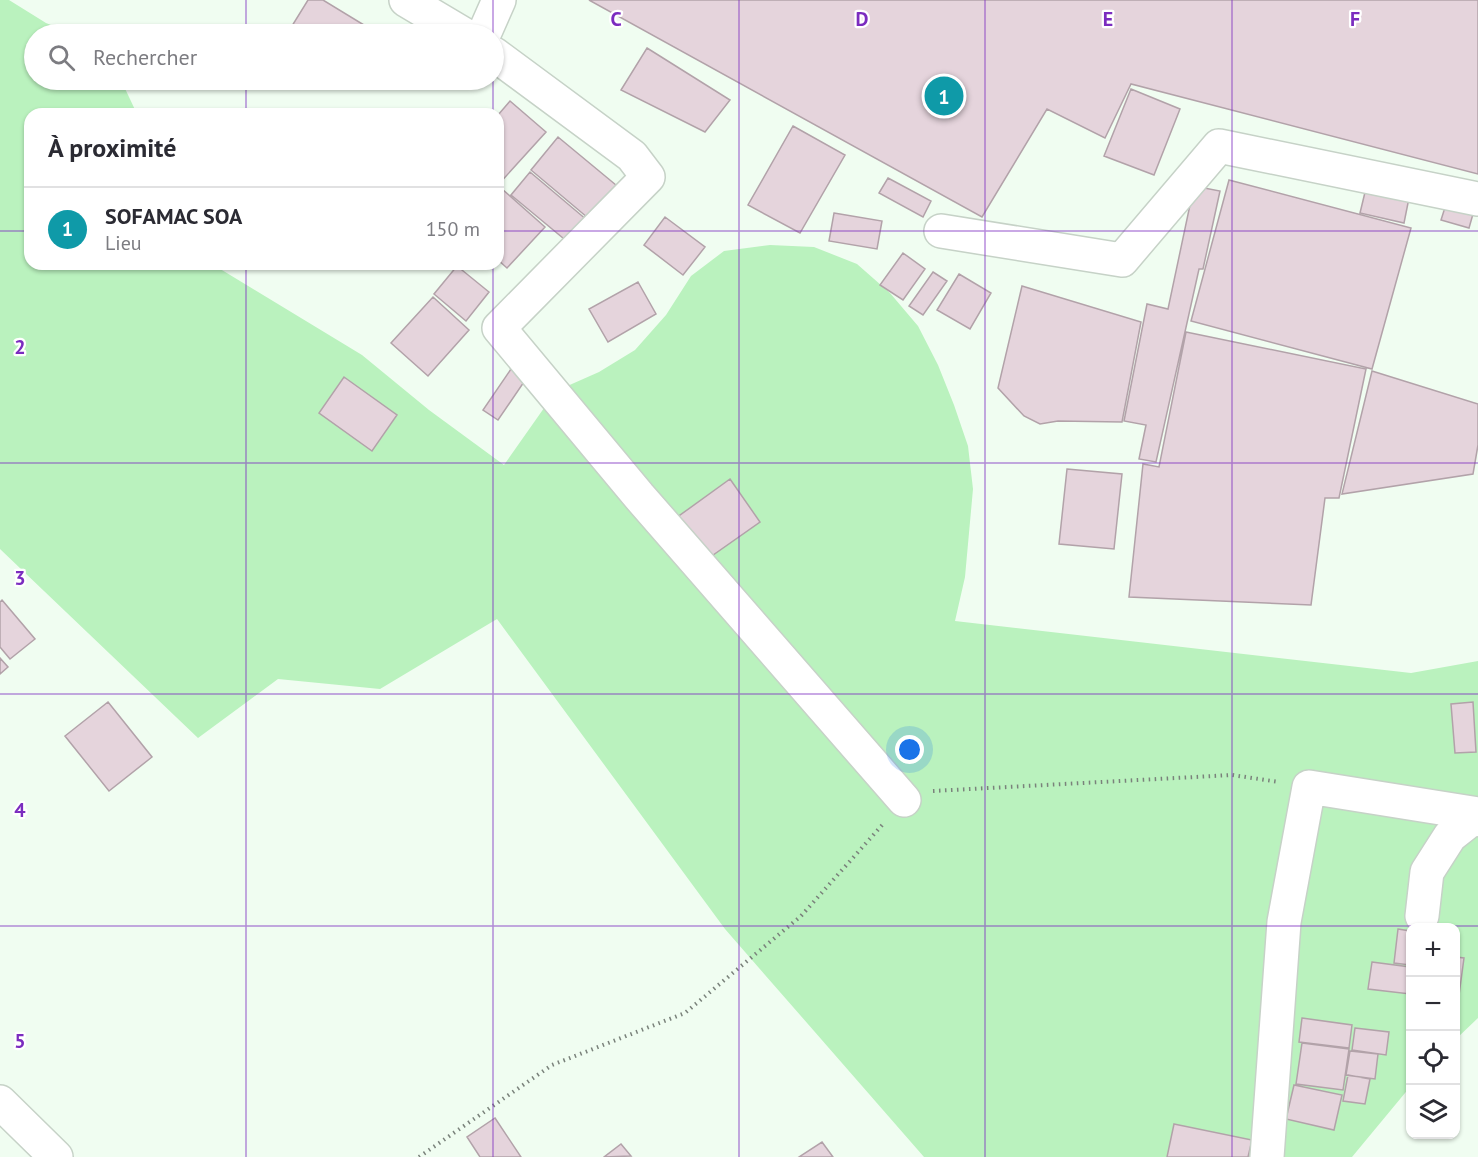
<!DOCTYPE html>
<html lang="fr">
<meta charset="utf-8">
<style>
body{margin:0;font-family:"PT Sans",sans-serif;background:#f7f7f7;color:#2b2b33}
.controls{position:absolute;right:18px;bottom:18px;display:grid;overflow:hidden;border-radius:12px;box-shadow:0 2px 4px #0004}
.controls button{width:54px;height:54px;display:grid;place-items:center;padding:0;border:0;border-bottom:2px solid #e1e1e2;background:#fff;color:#2b2b33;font:30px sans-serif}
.you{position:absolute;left:910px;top:750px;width:21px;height:21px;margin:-15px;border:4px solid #fff;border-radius:50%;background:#1a73e8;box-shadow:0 0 0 9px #1a73e833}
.badge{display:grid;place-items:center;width:39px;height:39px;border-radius:50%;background:#db2777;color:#fff;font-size:20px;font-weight:700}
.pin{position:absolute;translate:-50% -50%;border:3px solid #fff;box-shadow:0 2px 6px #0006}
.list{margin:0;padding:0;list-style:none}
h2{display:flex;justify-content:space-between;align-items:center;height:78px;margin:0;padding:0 24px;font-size:26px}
h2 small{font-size:20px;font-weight:400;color:#7c7c81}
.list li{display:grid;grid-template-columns:39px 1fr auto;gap:18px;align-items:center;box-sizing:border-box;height:84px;padding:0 24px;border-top:2px solid #e1e1e2}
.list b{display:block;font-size:22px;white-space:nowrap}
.list p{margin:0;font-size:20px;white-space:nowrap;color:#7c7c81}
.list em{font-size:20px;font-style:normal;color:#7c7c81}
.icon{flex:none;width:33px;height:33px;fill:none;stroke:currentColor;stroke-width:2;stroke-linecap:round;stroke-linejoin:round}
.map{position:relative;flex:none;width:1478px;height:1157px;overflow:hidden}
.search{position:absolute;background:#fff;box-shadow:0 2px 4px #0004;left:24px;top:24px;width:480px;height:66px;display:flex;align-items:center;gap:15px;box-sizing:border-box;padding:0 21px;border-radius:33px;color:#7c7c81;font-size:22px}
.panel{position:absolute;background:#fff;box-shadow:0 2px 4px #0004;left:24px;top:108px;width:480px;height:162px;border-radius:18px}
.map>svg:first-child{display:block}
</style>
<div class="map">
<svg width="1478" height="1157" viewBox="0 0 1478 1157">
<rect width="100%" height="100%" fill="#f0fdf1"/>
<path fill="#baf2be" d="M0,0H9L46,23L73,34H34V80H121L137,114H30V264H212L362,355L429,410L504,465L556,391L599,372L635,350L666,315L691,276L724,251L770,245L814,247L857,264L890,293L918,326L938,365L954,405L968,446L973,489L965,577L955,621L1411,673L1478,661V1018L1456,1039V928H1410V1087L1352,1157H924L725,929L497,619L380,689L278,679L198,738L0,549Z"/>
<path fill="#e5d4dc" stroke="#b2a2a9" stroke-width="1.5" d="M308,0H323L364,25L357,34H287Z
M589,0H1478V174L1131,84L1105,138L1047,109L982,217Z
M647,48L730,100L705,132L621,90Z
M1131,89L1180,109L1154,175L1104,156Z
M510,101L546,132L498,185V115Z
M793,126L845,155L800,233L748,205Z
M558,137L622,190L594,223L531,170Z
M530,172L594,226L575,248L511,195Z
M888,178L931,201L923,217L879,193Z
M1229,180L1411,228L1372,369L1191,321Z
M1367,184L1410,193L1404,223L1360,213Z
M1194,186L1220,191L1203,269H1199L1156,462L1139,459L1146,425L1124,421L1147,304L1168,309Z
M502,189L545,227L507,268L498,260V194Z
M1448,198L1475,207L1469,228L1441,220Z
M834,213L882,221L877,249L829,241Z
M665,217L705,247L683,275L644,245Z
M903,253L925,269L903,300L880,285Z
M457,266L489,292L466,321L434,294Z
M933,272L947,281L923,315L909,306Z
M959,274L991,293L970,329L937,310Z
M638,282L656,314L608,342L589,309Z
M1022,286L1141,322L1122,422L1058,421L1040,424L1024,416L998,388Z
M433,297L469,330L428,376L391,343Z
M1186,332L1366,369L1339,498H1325L1311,605L1129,597L1143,464L1159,467Z
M511,369L526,379L498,420L483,410Z
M1372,371L1478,404V445L1473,474L1342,494Z
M344,377L397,415L372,451L319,413Z
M1067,469L1122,474L1114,549L1059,544Z
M730,479L760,522L706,560L676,518Z
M2,600L35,639L10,659L0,647V602Z
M0,658L8,667L0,674Z
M108,702L152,757L109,791L65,736Z
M1473,702L1476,752L1455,753L1451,704Z
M1398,929L1410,931V965L1394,963Z
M1456,957L1464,958L1457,1010H1456Z
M1372,962L1410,967V994L1368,989Z
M1302,1018L1352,1025L1349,1048L1299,1042Z
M1355,1028L1389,1032L1386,1055L1352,1050Z
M1302,1043L1349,1049L1343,1090L1296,1084Z
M1350,1051L1378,1054L1375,1079L1346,1075Z
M1348,1075L1370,1079L1365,1104L1343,1101Z
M1294,1085L1342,1095L1334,1130L1286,1119Z
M495,1118L521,1157H480L467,1137Z
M1174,1124L1252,1140L1248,1157H1167Z
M822,1142L833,1157H799Z
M621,1144L631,1156L604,1157Z"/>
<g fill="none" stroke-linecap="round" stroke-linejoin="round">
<defs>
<path id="minor" d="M406,0L463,34
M484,34L499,0
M494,54L632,156L648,177L499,328L639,496L904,800
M941,231L1122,260L1219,146L1478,199
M1422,916L1427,872L1450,836L1469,821L1478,819
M0,1102L56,1157
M1267,1157L1284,922L1309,787L1478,814"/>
</defs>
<use href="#minor" stroke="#c6d2c7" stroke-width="36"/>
<path stroke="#7a827b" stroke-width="4" stroke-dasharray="1.5 4.5" stroke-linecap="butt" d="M933,791L1232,775L1279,782
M419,1157L552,1065L685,1013L801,916L884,823"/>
<use href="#minor" stroke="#fff" stroke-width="33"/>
</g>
<path fill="none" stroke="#7b2cbf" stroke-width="1.5" stroke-opacity="0.55" d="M246,0V34M493,0V34M739,0V1157M985,0V1157M1232,0V1157M246,80V114M493,80V114M0,231H30M498,231H1478M246,264V1157M493,264V1157M0,463H1478M0,694H1478M0,926H1478"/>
<g font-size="20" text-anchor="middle" font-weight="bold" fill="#7b2cbf" stroke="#fff" stroke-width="4.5" stroke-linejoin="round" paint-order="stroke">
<text x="616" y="26">C</text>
<text x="862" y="26">D</text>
<text x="1108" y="26">E</text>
<text x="1355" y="26">F</text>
<text x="20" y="354">2</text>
<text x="20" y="585">3</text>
<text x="20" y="817">4</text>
<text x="20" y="1048">5</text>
</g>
</svg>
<div class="controls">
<button>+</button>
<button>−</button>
<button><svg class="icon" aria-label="locate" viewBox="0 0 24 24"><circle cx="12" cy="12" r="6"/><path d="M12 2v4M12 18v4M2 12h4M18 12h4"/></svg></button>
<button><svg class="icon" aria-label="layers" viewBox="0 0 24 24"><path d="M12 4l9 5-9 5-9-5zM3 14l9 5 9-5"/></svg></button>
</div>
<div class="you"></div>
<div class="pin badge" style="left:944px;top:96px;background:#0f9aa8">1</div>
<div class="search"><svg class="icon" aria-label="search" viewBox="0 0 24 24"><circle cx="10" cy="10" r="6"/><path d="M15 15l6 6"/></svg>Rechercher</div>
<section class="panel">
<h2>À proximité<small></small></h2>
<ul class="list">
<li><span class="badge" style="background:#0f9aa8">1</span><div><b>SOFAMAC SOA</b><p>Lieu</p></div><em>150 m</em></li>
</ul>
</section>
</div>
